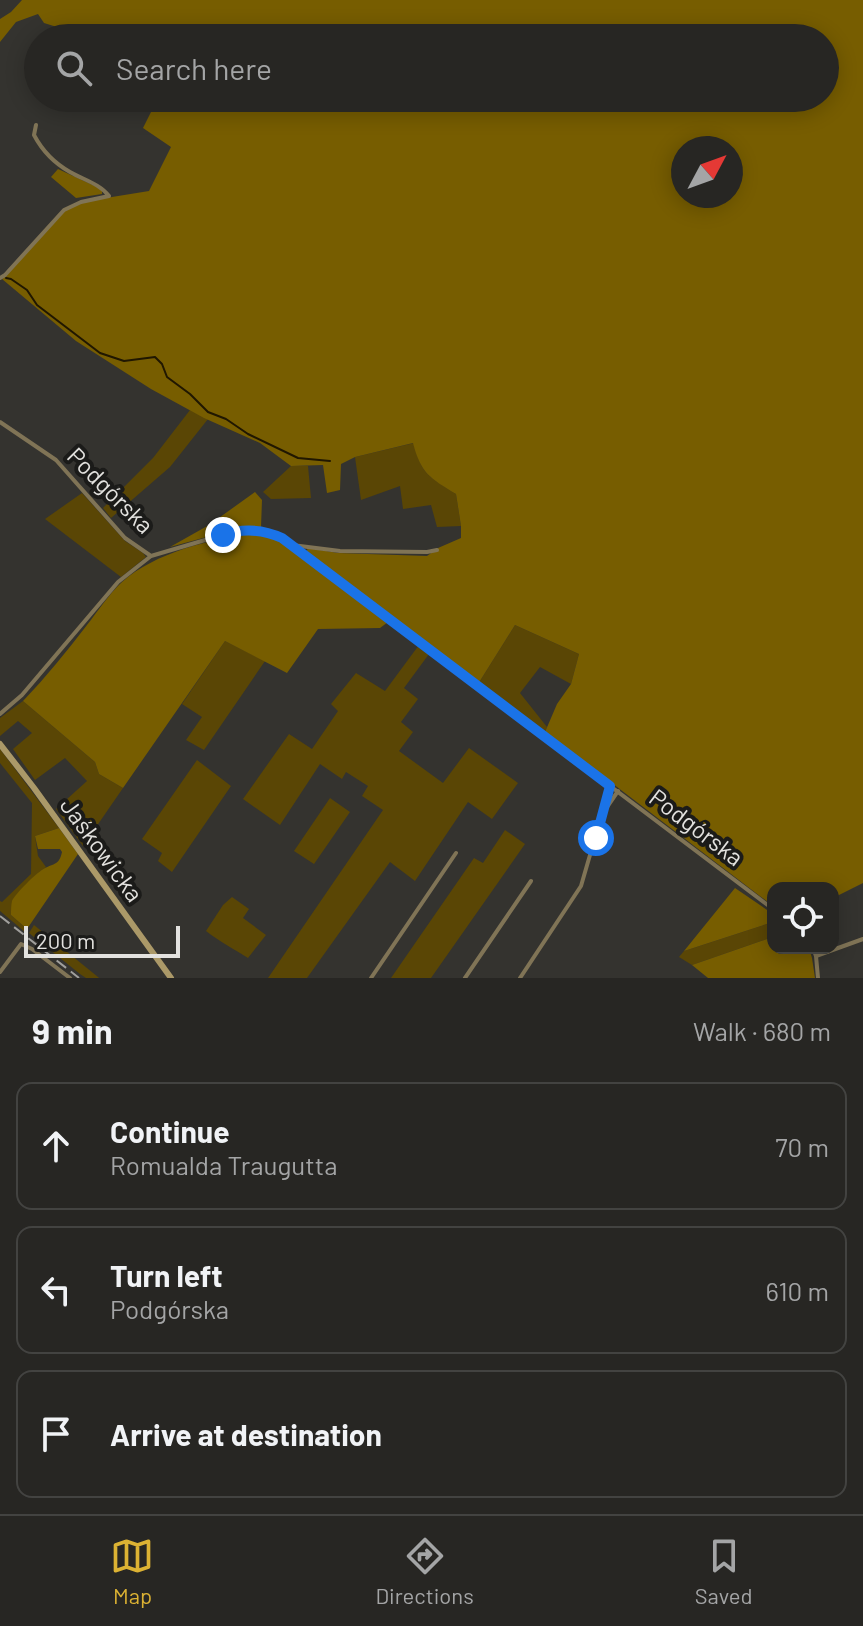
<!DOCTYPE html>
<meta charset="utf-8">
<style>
body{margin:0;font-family:Barlow,sans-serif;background:#2f2e2b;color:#f1f3f6}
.controls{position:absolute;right:24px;bottom:24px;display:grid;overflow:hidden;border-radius:16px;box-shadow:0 4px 20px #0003}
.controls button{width:72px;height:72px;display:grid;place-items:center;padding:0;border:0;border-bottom:2px solid #434341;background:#272623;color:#f1f3f6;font:40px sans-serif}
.compass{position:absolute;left:671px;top:136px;width:72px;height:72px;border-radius:50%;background:#272623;box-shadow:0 4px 20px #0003;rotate:49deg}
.scale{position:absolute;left:24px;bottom:20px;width:156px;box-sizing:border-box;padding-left:8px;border:4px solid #e3e2df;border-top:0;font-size:22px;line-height:28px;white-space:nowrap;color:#e3e2df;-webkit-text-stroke:6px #1b1b19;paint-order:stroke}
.stop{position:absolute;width:24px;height:24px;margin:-18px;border:6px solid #1a73e8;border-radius:50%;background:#fff}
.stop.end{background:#1a73e8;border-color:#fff;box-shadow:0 2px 8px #0008}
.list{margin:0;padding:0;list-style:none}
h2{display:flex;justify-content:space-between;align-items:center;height:104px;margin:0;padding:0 32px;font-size:34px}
h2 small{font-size:26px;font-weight:400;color:#a4a5a6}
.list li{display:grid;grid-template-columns:52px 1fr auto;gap:24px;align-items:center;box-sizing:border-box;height:128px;margin:0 16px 16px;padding:0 16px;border:2px solid #434341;border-radius:16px}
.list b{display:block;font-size:30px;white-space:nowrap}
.list p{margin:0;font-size:26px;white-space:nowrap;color:#a4a5a6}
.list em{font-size:26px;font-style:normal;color:#a4a5a6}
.icon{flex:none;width:44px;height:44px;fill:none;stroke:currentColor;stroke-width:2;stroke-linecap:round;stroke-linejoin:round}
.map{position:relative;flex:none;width:863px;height:978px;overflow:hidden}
.search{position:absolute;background:#272623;box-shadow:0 4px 20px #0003;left:24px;right:24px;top:24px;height:88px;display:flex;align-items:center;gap:20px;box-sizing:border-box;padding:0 28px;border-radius:44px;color:#a4a5a6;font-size:30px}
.sheet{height:536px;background:#272623}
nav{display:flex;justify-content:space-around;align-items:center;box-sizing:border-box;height:112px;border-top:2px solid #434341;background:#272623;font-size:22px;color:#a4a5a6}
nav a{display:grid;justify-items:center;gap:4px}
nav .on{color:#dcb233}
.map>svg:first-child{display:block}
</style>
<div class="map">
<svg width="863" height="978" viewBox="0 0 863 978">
<rect width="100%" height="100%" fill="#34332f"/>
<path fill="#5a4605" d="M190,410L208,419L170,467L111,518L103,508L153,458Z
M414,443C421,475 430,477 456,494L461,526L437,527L431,505L403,509L400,486L361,500L355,457Z
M291,466H308L311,498L271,499L263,492Z
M82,493L125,541L143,553L146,557L121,577L45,519Z
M515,625L579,654L571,684L540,667L520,693L547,727L545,732L478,684Z
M225,641L265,661L204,750L186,740L202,717L182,704Z
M419,645L429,654L404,688L418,699L401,722L413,732L399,751L443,783L469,748L518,783L492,819L468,802L415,881L390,862L307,978H268L383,810L362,796L368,786L346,772L342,779L320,764L280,825L243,799L289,734L312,749L338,711L331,704L356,673L385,691Z
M23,701L95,762L99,774L123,788L83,846L56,809L87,781L65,758L35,780L13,749L32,733L18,721L0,736V718Z
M0,749L59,828L35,836L38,856L46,867L36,875L11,915L27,929L25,932L0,911V901L2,902L31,874L32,803L0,763Z
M197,760L231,786L172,872L158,861L162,853L142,839Z
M330,798L350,812L314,864L294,851Z
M505,830L525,844L431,978H391L474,858L483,863Z
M232,897L249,909L243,918L266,935L248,958C234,949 220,942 206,931L223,905Z
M773,922V937L692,965L679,957L684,951Z
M34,925L98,977L99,978H86L80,974L29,933Z"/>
<path fill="#775d00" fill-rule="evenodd" d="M22,0H863V883L833,898V888H773V906L545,732L557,704L571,684L579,654L515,625L478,684L305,554L308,548L338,553L427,556L438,548L461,538V526L456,494C430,478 421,474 413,443L355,457L341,464L340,490L327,493L323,465L291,466L260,443L204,418L151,389L76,341L2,279L65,209L81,202L149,191L171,147L143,128L158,98H825V38H82L76,33L44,23L38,14L16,22L0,42V19L11,12ZM683,148H731V196H683Z
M58,169L97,187L102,191V194L76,198L51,177Z
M255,492L262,500L261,527L247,526L170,547L209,525Z
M260,533L276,539L292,550L388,622L380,628L318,629L287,673L225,641L123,788L99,774L95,762L23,701C46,677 67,651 87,625C98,611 109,594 122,582C155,552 216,537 260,533Z
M59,828L78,854L27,929L11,915C11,910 11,906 12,901C15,894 37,872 45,868C55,863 59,865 62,852L60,849H38L35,836Z
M735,888L773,914V922L684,951Z
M773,937V948H809L812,958L815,978H708L692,965Z"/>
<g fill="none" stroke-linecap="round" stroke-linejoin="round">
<path stroke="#201701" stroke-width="2" d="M6,278L11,279L27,290L37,305L100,353L124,361L155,357L162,364L167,377L190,394L208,412L226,419L248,434L298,458L330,461"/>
<path stroke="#807456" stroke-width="4" d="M36,125L34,135C43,152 54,163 70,172C84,180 100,184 109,196
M0,278L5,275L64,210L81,202L109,196
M0,422L56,460L125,538L151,556
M292,545L340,551L427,552L437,550
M0,714L22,695L118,582L151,556L239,530L262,531L282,538L291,545L773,909
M605,810L618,791
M813,948L816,956L818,978
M816,956L863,939
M0,972L21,944L32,949L70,978
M371,978L456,853
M465,978L531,881
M520,978L581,886L610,786"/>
<path stroke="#ab9968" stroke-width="6" d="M0,744L34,788L171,978"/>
<path stroke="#a09f9c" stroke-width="2" stroke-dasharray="12 6" stroke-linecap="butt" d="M0,916L79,978"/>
</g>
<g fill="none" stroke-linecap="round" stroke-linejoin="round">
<path stroke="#1a73e8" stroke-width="10" d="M223,535C243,528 262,529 282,538L610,786L596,838"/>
</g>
<g text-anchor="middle" stroke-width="8" stroke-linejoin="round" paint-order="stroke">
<g font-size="24" fill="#e3e2df" stroke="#1b1b19">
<text transform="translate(110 491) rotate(45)" y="8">Podgórska</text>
<text transform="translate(696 828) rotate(37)" y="8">Podgórska</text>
<text transform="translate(101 850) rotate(54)" y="8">Jaśkowicka</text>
</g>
</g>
</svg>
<div class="controls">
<button><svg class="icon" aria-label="locate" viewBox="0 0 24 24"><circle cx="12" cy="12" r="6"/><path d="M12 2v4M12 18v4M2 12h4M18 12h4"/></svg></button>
</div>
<svg class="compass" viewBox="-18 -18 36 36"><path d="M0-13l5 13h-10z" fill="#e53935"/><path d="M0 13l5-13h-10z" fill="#a4a5a6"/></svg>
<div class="scale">200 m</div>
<div class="stop" style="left:596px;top:838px"></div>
<div class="stop end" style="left:223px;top:535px"></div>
<div class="search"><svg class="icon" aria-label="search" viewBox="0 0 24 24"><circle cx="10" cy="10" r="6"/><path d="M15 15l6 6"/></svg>Search here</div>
</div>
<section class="sheet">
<h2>9 min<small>Walk · 680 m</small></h2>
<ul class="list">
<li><svg class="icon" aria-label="ahead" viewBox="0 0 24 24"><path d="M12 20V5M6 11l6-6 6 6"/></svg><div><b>Continue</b><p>Romualda Traugutta</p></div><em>70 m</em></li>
<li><svg class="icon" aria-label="left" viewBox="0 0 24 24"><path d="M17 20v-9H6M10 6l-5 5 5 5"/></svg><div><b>Turn left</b><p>Podgórska</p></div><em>610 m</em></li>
<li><svg class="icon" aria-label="arrive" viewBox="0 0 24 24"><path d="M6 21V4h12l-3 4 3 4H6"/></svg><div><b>Arrive at destination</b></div></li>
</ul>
</section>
<nav>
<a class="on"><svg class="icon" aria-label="map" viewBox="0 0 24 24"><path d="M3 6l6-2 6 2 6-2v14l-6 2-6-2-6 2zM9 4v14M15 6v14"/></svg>Map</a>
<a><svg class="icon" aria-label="directions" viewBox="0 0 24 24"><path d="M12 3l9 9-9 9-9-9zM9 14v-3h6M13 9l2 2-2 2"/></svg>Directions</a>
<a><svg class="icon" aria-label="saved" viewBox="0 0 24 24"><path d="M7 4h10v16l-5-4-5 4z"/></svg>Saved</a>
</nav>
